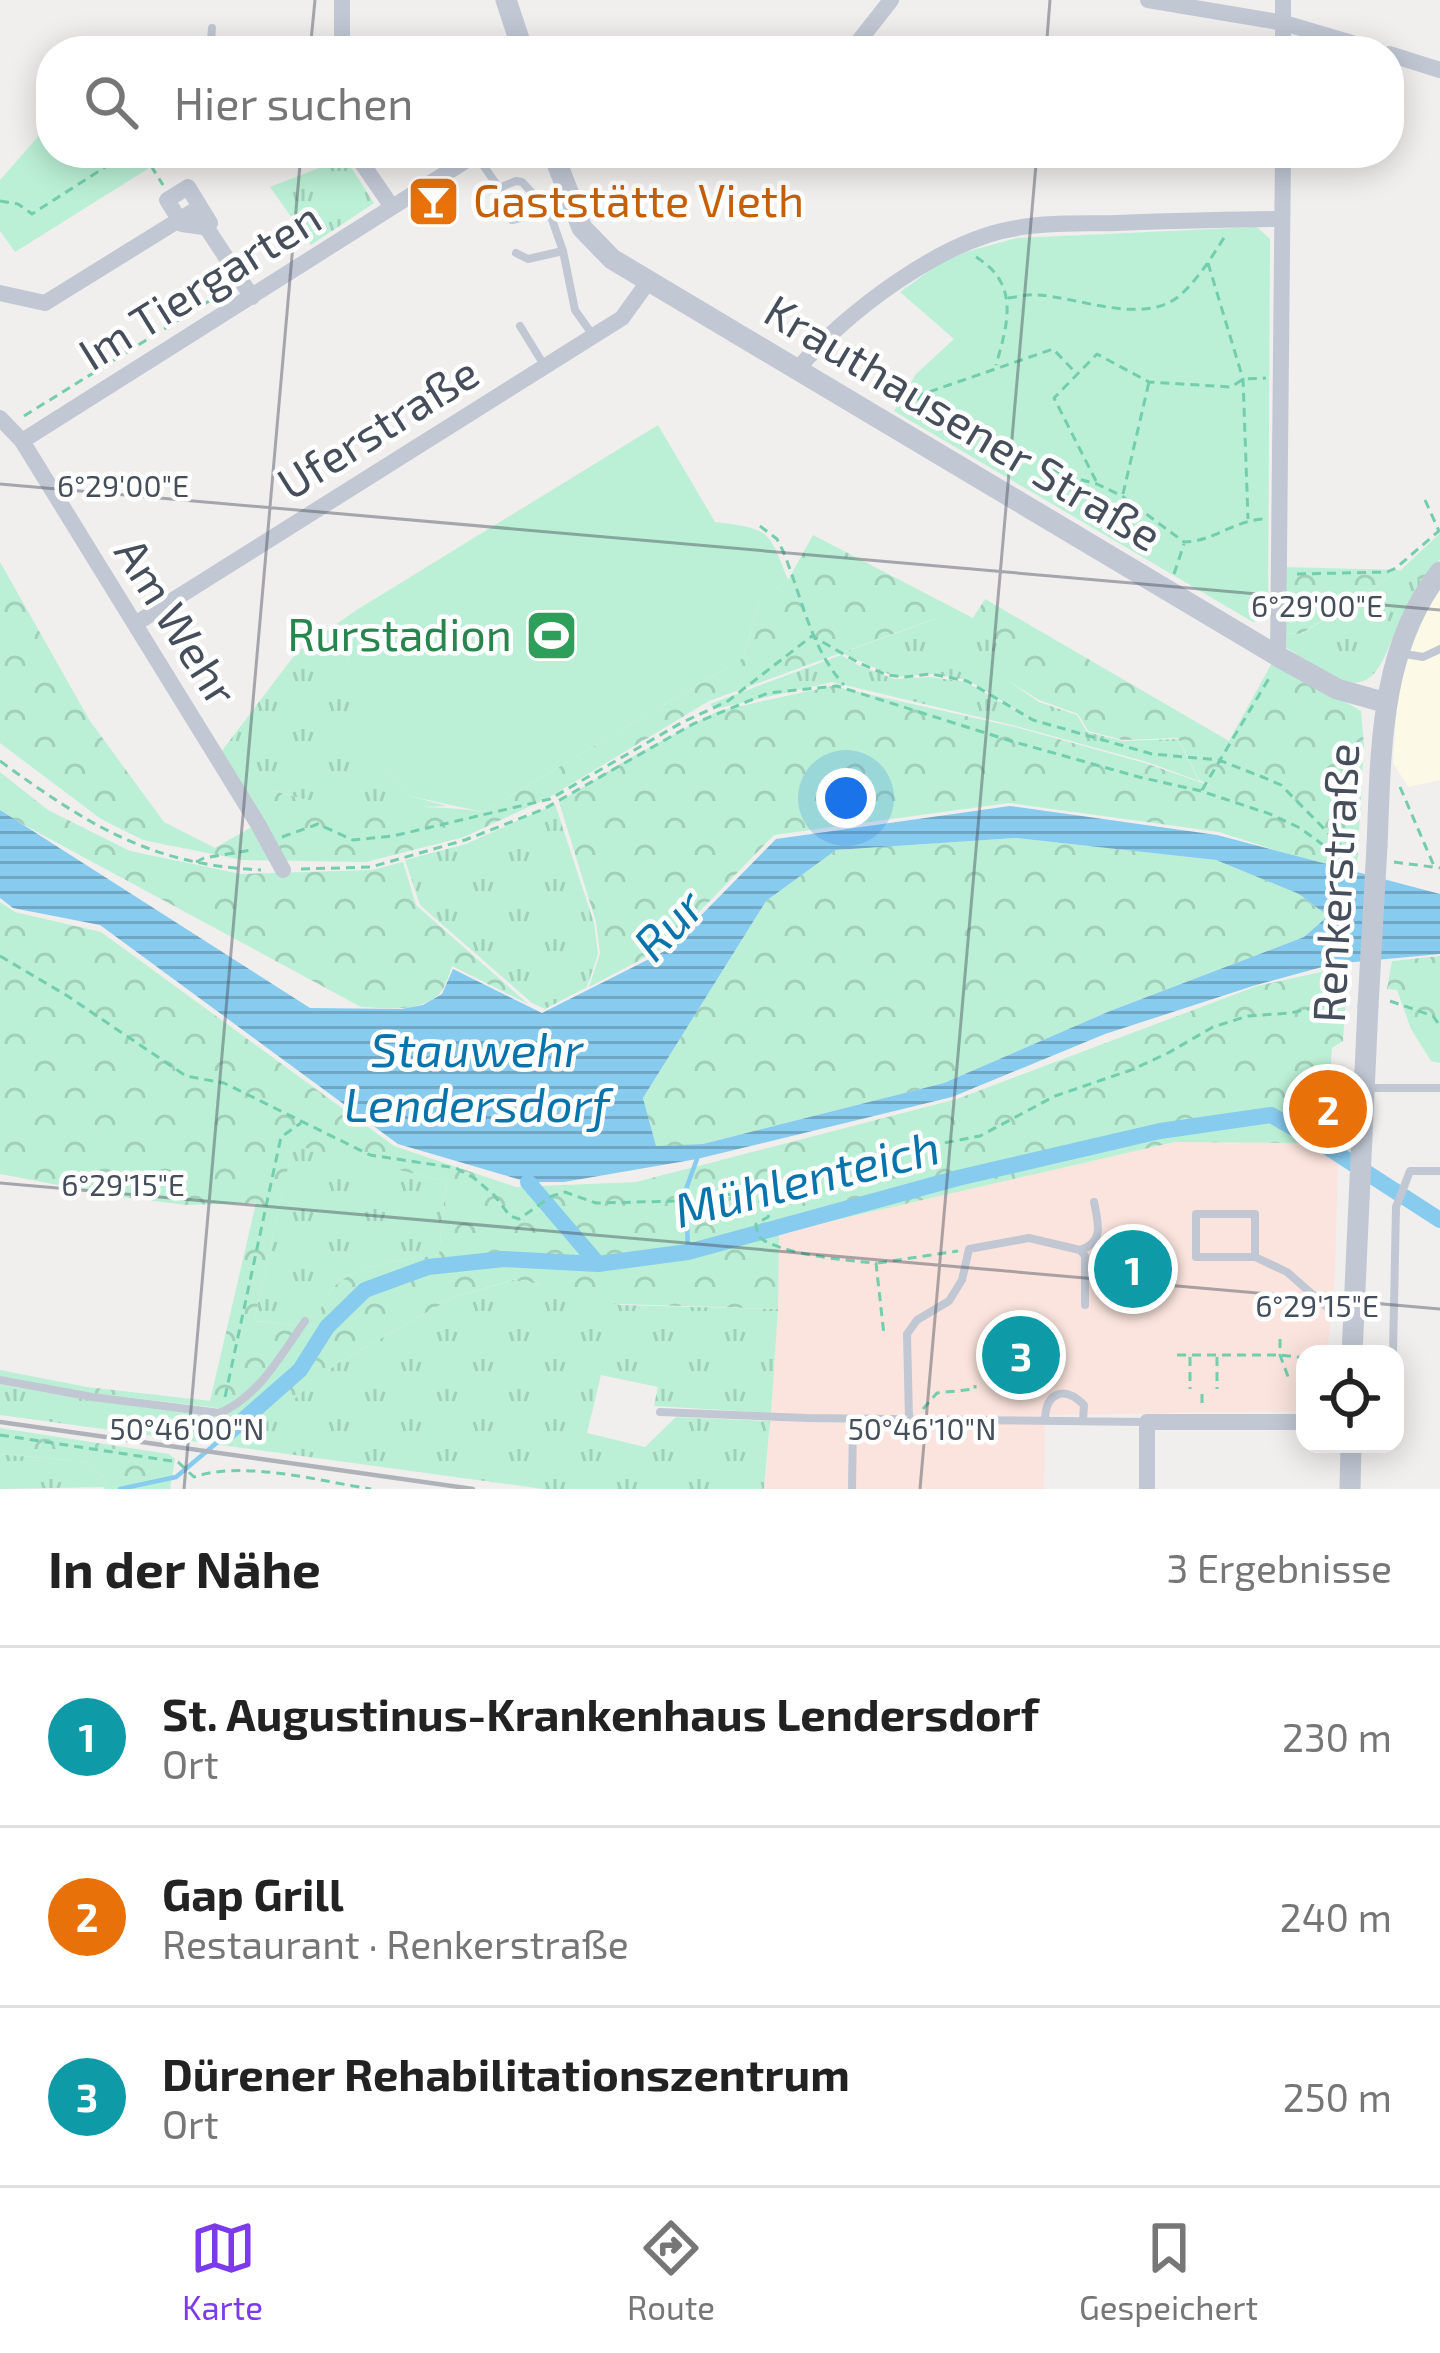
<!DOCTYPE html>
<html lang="de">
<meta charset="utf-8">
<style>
body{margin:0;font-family:"Exo 2",sans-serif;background:#f6f6f6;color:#222}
.controls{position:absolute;right:36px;bottom:36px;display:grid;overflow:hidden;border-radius:24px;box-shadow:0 6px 30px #0003}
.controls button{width:108px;height:108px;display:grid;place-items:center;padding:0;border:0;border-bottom:3px solid #e0e0e0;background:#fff;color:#222;font:60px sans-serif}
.you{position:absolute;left:846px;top:798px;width:42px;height:42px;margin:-30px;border:9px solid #fff;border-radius:50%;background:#1a73e8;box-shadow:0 0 0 18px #1a73e833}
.badge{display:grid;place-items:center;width:78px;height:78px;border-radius:50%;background:#7c3aed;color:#fff;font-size:39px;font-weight:700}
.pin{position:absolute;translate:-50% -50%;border:6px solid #fff;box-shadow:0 3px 12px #0006}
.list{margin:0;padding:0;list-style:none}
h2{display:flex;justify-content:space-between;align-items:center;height:156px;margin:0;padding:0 48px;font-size:51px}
h2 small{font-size:39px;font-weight:400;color:#767676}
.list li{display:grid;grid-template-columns:78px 1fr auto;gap:36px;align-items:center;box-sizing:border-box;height:180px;padding:0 48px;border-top:3px solid #e0e0e0}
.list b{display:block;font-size:45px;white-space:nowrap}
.list p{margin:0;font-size:39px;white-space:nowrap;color:#767676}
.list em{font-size:39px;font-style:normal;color:#767676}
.icon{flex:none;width:66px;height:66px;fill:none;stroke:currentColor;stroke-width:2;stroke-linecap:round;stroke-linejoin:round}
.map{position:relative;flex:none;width:1440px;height:1489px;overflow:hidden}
.search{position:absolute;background:#fff;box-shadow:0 6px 30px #0003;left:36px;right:36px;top:36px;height:132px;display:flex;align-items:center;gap:30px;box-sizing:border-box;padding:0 42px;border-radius:48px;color:#767676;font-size:45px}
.sheet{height:696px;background:#fff}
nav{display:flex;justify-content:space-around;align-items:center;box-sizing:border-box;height:168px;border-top:3px solid #e0e0e0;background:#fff;font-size:33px;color:#767676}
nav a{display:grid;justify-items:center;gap:6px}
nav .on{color:#7c3aed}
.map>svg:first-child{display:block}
</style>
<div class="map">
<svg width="1440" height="1489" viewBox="0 0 1440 1489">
<defs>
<pattern id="grass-tufts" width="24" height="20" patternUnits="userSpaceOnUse" patternTransform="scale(3)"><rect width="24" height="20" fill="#bbf0d6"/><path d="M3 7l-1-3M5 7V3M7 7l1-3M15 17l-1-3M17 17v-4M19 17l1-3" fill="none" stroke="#a2cfba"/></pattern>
<pattern id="forest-crowns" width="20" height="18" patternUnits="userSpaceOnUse" patternTransform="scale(3)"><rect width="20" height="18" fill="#bbf0d6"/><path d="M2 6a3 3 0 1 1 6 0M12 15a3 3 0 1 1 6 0" fill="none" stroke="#a2cfba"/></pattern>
<pattern id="water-rules" width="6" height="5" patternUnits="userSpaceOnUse" patternTransform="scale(3)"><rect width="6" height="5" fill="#87cbee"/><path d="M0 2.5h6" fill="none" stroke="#70a7c4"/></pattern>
</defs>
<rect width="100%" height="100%" fill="#f1eeee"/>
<path fill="#fcf9e6" d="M1440,585V780L1408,787L1393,763L1398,690L1406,653Z"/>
<path fill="#fbe4dd" d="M1175,1142L1310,1143L1338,1159L1335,1276L1327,1354H1305V1411L1045,1415L1044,1489H765L778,1309V1233Z"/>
<path fill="url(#grass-tufts)" d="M345,158L374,203L311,245L270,187Z
M1401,570L1423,582C1414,598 1403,615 1395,632C1385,655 1375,695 1339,679C1319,671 1300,656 1282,645V633L1302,634Z
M355,611L347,660L383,769L410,796L447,806C389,808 331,811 276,791L264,820L221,752L297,652Z
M935,619L999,644L1001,676L1039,702L1077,715L1087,732L1123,741L1178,739L1199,781L1147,762L1016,726L832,682L715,709L710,704L841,655L858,665L894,679L930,677L966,682L1034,721L968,680L931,674L895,677L842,653Z
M555,804L594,923L598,954L587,987L545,1009L532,1003L420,905L405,860L466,844Z
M293,1144L446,1181L439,1255C401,1261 346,1262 325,1299C321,1307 319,1318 317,1327L254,1321Z
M517,1279L620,1305L778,1309L771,1413L654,1406L658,1387L601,1375L587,1433L645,1447L676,1417L770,1421L764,1489H544L0,1415V1384L86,1400L223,1415L236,1446L336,1364L454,1297Z
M0,1454L87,1462L106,1480L105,1487L0,1489Z"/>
<path fill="url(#forest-crowns)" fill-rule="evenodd" d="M1440,533V559L1423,582L1401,570L1301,634L1282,633V567L1401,570Z
M813,535L973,618L985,599L1229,741L1273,661L1361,711L1364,745L1357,868L1328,867L1219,832L1009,803L774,835L665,947L589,987L600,953L596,922L559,802L630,758L718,711L832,686L1015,727L1145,763L1214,787L1199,780L1178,738L1123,740L1088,731L1078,714L1039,700L1000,676L998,644L934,619L709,701L548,798L464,837L366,862L242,860L143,840L101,819L0,743V562L90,721L164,822L215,848L264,820L275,791C346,816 411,800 483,812L743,658L759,604L788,580Z
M0,772L48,810L130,851L241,874L372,870L403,862L416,905L528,1004L452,966C449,975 445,988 439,994C420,1013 386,1008 361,1007L0,812Z
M1015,838L1216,860L1299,894L1328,916L1304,937L1110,1011L944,1083L703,1144L656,1147L643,1098L766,901L836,850Z
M0,902L15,912L101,932L394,1146L516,1187L636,1182L957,1099L1257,986L1348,966L1343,1041L1332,1048L1329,1089L1313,1088L1310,1143L1175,1142L779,1233L778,1309L584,1303L538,1284L516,1279L454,1297L336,1364L237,1447L218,1408L90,1393L0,1376V1370L87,1387L210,1401L256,1203L186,1205L122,1197L0,1174ZM293,1145L446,1181L439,1255C401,1261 346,1262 325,1299C320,1307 319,1318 317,1327L254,1321Z
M1440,956V1063L1431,1061L1411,1029L1397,990L1387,989L1392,961Z
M0,1428L169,1454L175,1459L170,1489H104L106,1480L87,1462L0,1454Z"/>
<path fill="#bbf0d6" d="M51,122V153H173L15,252L0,231V180Z
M1257,227L1270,239L1268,619L1253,622L894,411L916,374L954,339L900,292L940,263L969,251L1017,238Z
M658,425L715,522C770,529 768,529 788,580L759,604L743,658L483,812L410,796L383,769L351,715L347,660L355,611Z"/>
<path fill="url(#water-rules)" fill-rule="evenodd" d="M1010,806L1217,835L1440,894V954L1333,964L1256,985L1105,1034L952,1097L697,1159L564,1182H528L398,1144L100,925L13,908L0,898V810L310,1008L401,1009L423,1005L442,994L453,969L542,1013L667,950L776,839ZM1015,838L1216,860L1299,894L1328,916L1304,937L1110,1011L944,1083L703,1144L656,1146L643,1098L766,901L836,850Z"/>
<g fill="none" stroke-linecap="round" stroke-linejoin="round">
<path stroke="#87cbee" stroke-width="4.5" d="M688,1252L686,1189L697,1159
M120,1489L176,1477L225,1436"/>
<path stroke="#87cbee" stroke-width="16" d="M528,1182L598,1264
M225,1436L300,1370L327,1327L365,1290L428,1267L504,1259L598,1264L688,1252L958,1178L1160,1131L1271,1115L1327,1147L1440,1220"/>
<path stroke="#72cead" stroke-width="3" stroke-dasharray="9 6" stroke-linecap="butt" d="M143,153L163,185
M0,201L18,204L32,214L127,153
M976,257C1020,284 1008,323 996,365
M1208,263L1243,379L1248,519
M1008,298C1018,297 1028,294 1037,295C1078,297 1141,325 1178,297C1197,281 1212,257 1225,236
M923,394L1064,475L1097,484L1122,496L1184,542C1212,542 1235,520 1264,519
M908,412L923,394L1053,349L1076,373
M24,416L230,288
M1096,481L1054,398L1097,354L1149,382L1231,387L1243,379L1266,378
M1123,494L1149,382
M1425,500L1439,531
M760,526L777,539L783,551C802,597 810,647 844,685
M1174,574L1184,544
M1297,574L1387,572L1396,568L1440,530
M0,761C87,824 150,865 261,870
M1400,787L1434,866
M1202,790L1271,675
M282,837L318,824L353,840L393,836L550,799L681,723L728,701L812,636L859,663L887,675L904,677L931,674L967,681L1033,720L1152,754L1219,760L1265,778L1281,785L1352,857
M196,862L204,858L251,850
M1394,862L1440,868
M301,869L371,867L465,840L544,809L693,724L768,693L837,686L1011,741L1139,777L1201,791L1270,814L1300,828L1341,858L1355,860
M0,956L66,995L186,1076L224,1083L370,1155L456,1168L474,1178L494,1195L510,1216L519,1219L552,1196L565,1192L596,1203L679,1201L748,1192L877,1156L980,1136L1055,1096L1131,1070L1168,1053L1213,1027L1248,1016L1291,1013L1336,1002H1351
M1390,1001L1433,1016L1440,1026
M772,1188L765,1203L770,1213L768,1217L756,1224L758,1236C777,1254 849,1261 876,1263L884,1335
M748,1192L749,1196L763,1203
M878,1263L958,1251
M1280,1339V1355L1290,1382
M1177,1355H1280L1305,1358
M1190,1357V1389
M1217,1357V1389
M225,1397L281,1137L301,1123
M1202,1403V1389
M923,1409L937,1393L975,1389V1385
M0,1435L178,1462L194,1477C244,1460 319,1481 371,1489"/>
<path stroke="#c1c8d4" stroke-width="8" d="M210,51L212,28
M476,155L499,188L516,181L522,182L549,211L563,251L575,310L592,334
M512,220L549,211
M516,253L528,259L563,251
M520,326L544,365
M1405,654L1423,657L1440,649
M1370,1088H1440
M1080,1250C1105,1242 1098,1223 1094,1202
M1255,1257V1214H1196V1257H1255L1287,1272L1328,1308H1352
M1393,1354L1396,1207L1410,1171H1440
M0,1380L92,1397L220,1413C259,1396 281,1355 305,1321
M660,1412L807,1418L1145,1422
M909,1419L907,1334L917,1320L949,1301L962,1280L969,1249L1029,1238L1080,1250L1085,1256V1305
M1045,1421C1045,1394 1063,1384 1084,1405L1083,1421
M852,1489L853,1419"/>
<path stroke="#c1c8d4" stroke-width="16" d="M1148,0L1284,23L1379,51
M1283,0V51
M342,51V0
M851,51L891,0
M1389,54L1440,70
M355,153L392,207
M188,187L210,223L203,227L182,224L167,200Z
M0,293L45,303L195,210L252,297
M797,370C844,313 943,239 1017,228C1049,222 1084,224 1117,223C1172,221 1227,219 1282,219
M0,418L22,441L258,824L283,870
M22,441L478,153
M135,624L622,318L648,282
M1278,656L1283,153
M1147,1489V1422H1305"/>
<path stroke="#c1c8d4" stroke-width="21" d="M506,0L523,51
M553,153L582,228L612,259L1281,658L1337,689L1387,703
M1377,846C1381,752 1379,650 1440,572
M1352,1354L1368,1006
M1350,1489L1351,1444"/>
<path stroke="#b0b2b9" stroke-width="4.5" d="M0,1422L473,1489"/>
<path stroke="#c1c8d4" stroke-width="21" d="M1368,1006L1377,846"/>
</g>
<path fill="none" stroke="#464e5c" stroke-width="3" stroke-opacity="0.45" d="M310,51L315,0M1046,51L1050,0M0,484L1440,610M0,1183L1440,1309M184,1489L301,153M920,1489L1037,153"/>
<defs>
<symbol id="bar-square" viewBox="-11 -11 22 22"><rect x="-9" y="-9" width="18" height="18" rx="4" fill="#e8710a" stroke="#fff"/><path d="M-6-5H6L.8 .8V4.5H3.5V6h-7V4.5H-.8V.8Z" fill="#fff"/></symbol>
<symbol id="stadium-square" viewBox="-11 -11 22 22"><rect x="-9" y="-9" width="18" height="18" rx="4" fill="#2e9e5b" stroke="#fff"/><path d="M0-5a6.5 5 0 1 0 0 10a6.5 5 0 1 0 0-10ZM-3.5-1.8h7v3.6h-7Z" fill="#fff"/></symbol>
</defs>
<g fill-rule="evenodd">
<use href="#bar-square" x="404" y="172" width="59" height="59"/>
<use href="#stadium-square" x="522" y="606" width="59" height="59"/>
</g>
<g text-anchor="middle" stroke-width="9" stroke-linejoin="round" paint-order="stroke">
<g font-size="45" fill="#c56008" stroke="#fff" text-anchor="start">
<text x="473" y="217">Gaststätte Vieth</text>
</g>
<g font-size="45" fill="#464e5c" stroke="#fff">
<text transform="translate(200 286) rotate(-32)" y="16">Im Tiergarten</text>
<text transform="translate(963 423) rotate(31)" y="16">Krauthausener Straße</text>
<text transform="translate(378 428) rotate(-32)" y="16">Uferstraße</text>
<text transform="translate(176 622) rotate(58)" y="16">Am Wehr</text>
<text transform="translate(1336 883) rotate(-87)" y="16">Renkerstraße</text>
</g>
<g font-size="45" fill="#27864d" stroke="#fff" text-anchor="end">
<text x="512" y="651">Rurstadion</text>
</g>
<g font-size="48" font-style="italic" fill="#0974ab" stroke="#fff">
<text transform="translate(669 925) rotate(-46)" y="17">Rur</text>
<text x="477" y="1067">Stauwehr<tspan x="477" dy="55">Lendersdorf</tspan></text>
<text transform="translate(807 1179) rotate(-14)" y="17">Mühlenteich</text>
</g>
</g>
<g font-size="30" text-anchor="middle" fill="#464e5c" stroke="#fff" stroke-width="9" stroke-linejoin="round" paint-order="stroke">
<text x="123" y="497">6°29'00"E</text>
<text x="1317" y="617">6°29'00"E</text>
<text x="123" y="1196">6°29'15"E</text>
<text x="1317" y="1317">6°29'15"E</text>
<text x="187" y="1440">50°46'00"N</text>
<text x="922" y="1440">50°46'10"N</text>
</g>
</svg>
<div class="controls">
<button><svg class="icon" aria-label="locate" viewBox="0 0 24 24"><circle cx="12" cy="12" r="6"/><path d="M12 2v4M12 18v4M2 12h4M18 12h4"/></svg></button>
</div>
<div class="you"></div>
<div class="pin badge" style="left:1133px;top:1269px;background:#0f9aa8">1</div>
<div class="pin badge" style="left:1328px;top:1109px;background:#e8710a">2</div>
<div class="pin badge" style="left:1021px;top:1355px;background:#0f9aa8">3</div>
<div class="search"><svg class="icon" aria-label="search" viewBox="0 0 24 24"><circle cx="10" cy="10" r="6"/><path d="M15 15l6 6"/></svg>Hier suchen</div>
</div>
<section class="sheet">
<h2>In der Nähe<small>3 Ergebnisse</small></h2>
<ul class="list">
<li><span class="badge" style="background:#0f9aa8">1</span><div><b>St. Augustinus-Krankenhaus Lendersdorf</b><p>Ort</p></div><em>230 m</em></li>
<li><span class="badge" style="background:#e8710a">2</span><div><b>Gap Grill</b><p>Restaurant · Renkerstraße</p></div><em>240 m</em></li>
<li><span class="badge" style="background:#0f9aa8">3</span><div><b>Dürener Rehabilitationszentrum</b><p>Ort</p></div><em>250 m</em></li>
</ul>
</section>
<nav>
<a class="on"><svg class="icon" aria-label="map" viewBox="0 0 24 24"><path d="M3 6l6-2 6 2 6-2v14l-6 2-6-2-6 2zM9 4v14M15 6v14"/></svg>Karte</a>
<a><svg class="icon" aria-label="directions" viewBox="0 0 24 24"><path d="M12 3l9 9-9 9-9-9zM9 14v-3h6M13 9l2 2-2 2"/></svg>Route</a>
<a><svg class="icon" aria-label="saved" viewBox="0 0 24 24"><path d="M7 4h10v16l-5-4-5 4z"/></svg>Gespeichert</a>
</nav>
